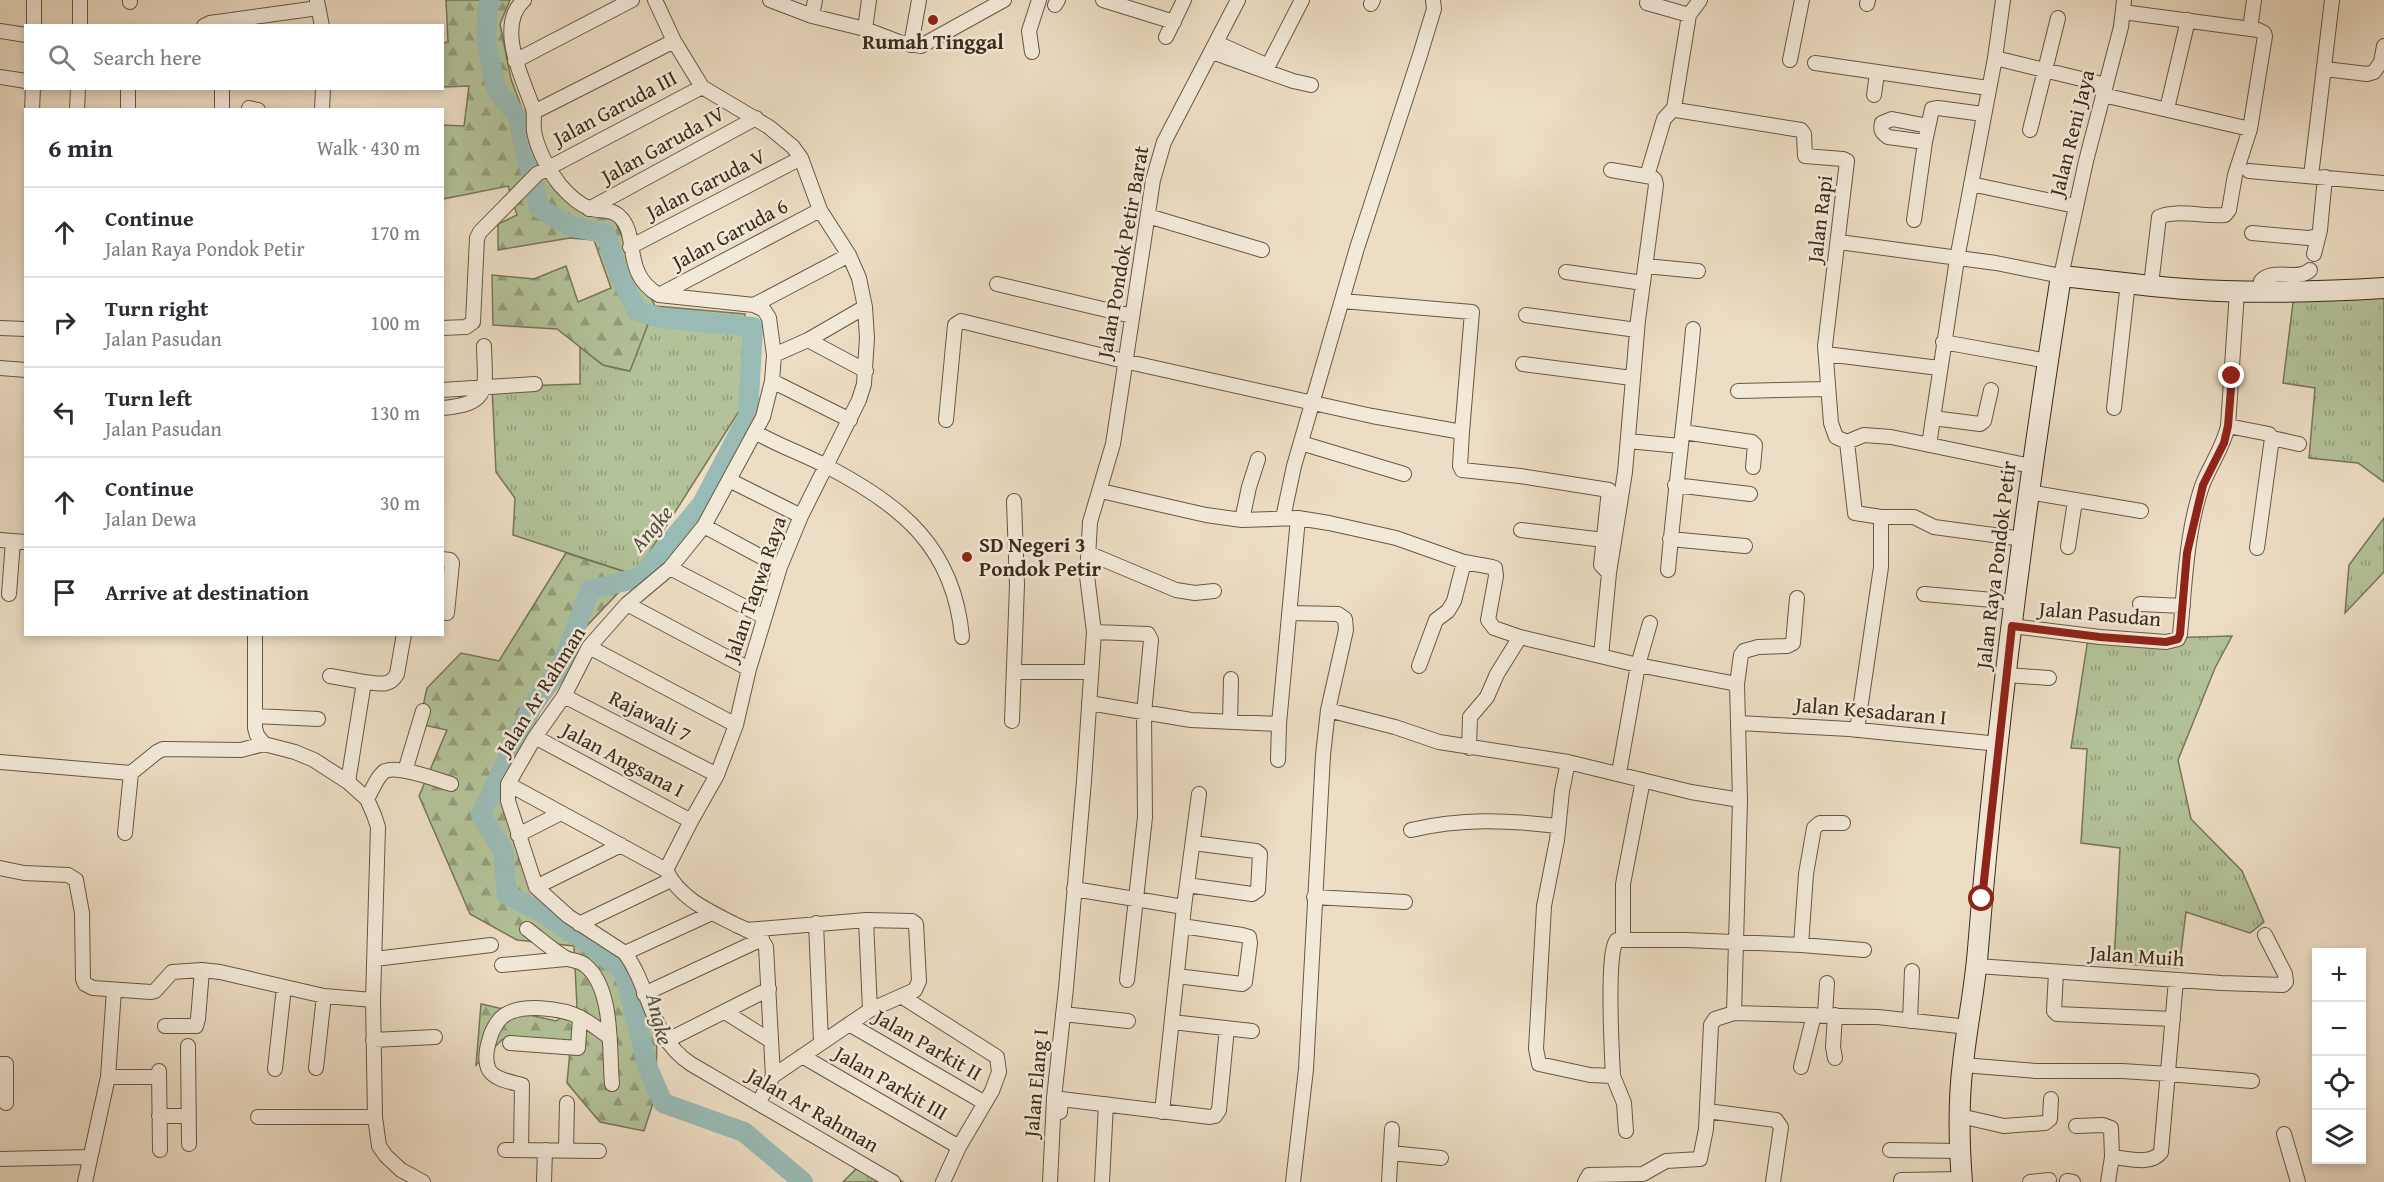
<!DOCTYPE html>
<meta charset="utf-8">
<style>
body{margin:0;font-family:"Gentium Book Plus",serif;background:#f2f2f3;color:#2b2b33}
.controls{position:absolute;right:18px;bottom:18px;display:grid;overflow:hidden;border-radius:0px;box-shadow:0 3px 9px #0003}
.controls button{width:54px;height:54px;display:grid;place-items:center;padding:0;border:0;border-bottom:2px solid #e1e1e2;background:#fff;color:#2b2b33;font:30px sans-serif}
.stop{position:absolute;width:18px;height:18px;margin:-14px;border:4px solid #8f2418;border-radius:50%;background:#fff}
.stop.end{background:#8f2418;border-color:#fff;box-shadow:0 2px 6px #0008}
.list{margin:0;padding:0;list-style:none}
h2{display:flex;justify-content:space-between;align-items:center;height:78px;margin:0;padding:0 24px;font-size:26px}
h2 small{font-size:20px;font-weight:400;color:#7c7c81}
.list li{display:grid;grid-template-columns:39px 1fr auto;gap:18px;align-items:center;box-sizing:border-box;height:90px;padding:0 24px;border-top:2px solid #e1e1e2}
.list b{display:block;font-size:22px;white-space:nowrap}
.list p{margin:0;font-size:20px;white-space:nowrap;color:#7c7c81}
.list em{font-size:20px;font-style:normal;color:#7c7c81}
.icon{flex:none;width:33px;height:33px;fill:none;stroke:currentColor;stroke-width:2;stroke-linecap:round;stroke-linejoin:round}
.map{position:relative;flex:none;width:2384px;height:1182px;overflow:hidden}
.search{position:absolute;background:#fff;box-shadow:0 3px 9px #0003;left:24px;top:24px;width:420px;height:66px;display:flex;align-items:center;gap:15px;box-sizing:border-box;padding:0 21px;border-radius:0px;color:#7c7c81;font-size:22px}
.panel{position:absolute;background:#fff;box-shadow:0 3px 9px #0003;left:24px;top:108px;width:420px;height:528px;border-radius:0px}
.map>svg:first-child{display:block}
</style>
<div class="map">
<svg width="2384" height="1182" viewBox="0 0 2384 1182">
<defs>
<pattern id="grass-tufts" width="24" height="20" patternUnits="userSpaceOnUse" patternTransform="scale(1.5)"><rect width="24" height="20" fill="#b3c298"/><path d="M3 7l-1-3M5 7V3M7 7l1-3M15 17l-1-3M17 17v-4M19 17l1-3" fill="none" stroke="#939e7b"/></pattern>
<pattern id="forest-firs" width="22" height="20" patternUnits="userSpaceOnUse" patternTransform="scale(1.5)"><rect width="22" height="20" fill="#b3c298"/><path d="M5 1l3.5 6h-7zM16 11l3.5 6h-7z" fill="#939e7b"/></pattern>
</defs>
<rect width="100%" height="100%" fill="#edddc4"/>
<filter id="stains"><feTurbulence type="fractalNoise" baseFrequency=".00333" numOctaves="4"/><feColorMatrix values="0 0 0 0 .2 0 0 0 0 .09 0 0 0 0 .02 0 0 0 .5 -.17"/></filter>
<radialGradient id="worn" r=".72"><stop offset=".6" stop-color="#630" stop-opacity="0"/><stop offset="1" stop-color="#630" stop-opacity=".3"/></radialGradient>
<path fill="url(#grass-tufts)" stroke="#767658" stroke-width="1.5" d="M2384,284V482L2358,463L2309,458L2315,388L2283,383L2295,287Z
M655,306L745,314L743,405L635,575L513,535L515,498L496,472L492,387L580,384V347L603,365L629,371Z
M2384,518V572L2345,613L2349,565Z
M2089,632L2163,638L2232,636L2215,668L2178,760L2191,819L2242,871L2264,922L2250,933L2186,912L2179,968L2114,963L2120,848L2081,843L2087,749L2071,748Z
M865,1160L903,1182H843Z"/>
<path fill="url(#forest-firs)" stroke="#767658" stroke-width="1.5" d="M446,0H510L500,24L511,79L548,178L612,215L655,306L630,371L603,365L557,329L493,325L492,275L534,279L566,266L578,302L611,288L594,240L570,238L498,250V224L517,215L508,186L443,199L442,125L464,126L469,86L443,87V43L448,42Z
M566,553L635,575L582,631L502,764L508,798L532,881L627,964L657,1028L656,1094L644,1131L600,1122L567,1083L570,1051L503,1039L476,1065L481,1004L556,1021L577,1007L574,946L517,940L470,914L419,796L447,730L419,724L427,688L461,653L499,661Z"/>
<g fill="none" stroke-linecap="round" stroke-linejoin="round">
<path stroke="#99bbb6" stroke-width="20" d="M490,0L487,9L486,42L496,88L517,116L539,208L570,226L606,234L619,275L637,311L662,318L753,327L748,416L702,504L641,577L590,590L561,667L532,707L481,815L503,850L507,895L539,911L585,941L624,972L648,1068L663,1103L744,1132L803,1182"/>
<defs>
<path id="minor" d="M34,0V26
M80,0V26
M524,0C495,26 523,79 533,108C535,116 533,124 534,131C537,149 549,171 560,185C567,193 578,204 589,208C598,212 611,208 619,216C640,234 621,273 659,295L754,305L764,310L769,318L774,355L772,381L763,417L704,526L670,568L627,604L589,647L564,696L535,737L508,784V801L536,887L568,916L625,953C651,989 650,1037 691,1064L893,1182
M655,0L674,41L702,87L769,127L793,147L801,158L820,210L849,255L859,278L865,307L867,338L864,384L859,400L801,516L780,567L749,669L736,725L717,775L691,821L666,870C680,899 709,911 736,925C748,930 760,935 766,947L773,1076L759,1102
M770,0L812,16L865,29L899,42L921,46L1004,0
M1103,0L1174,22
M317,1L322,26
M130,2V0
M1647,3L1689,15
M1371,4L1373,0
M1867,4L1868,0
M1055,5L1058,0
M2123,12L2258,30L2264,33L2265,36L2250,129L2235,175L2229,210L2225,215C2206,217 2174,209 2159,217L2151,285
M812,16L815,0
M204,26L210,23L318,8
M865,29L869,0
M2250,29L2254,0
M0,31L26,35
M1166,37L1184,0
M1217,43L1268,66L1302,0
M911,45L919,0
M1032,52L1029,31L1039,0
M1212,52L1293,81L1311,85
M1995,58L2106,85
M1790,60L1802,0
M515,61L632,0
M1815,63L1988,88
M2325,69L2367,74L2374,72L2381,62L2384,46
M0,77L26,81
M1874,95L1877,73
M2103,95L2250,129
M249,108L258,110
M1674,108L1676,110L1801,130L1804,134L1805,156L1843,159L1847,161L1825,346L1831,423L1836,437L1847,442
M1674,108L1689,15L1700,0
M2167,109L2188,20
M32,110L33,88
M77,110L78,88
M128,110V88
M222,110V88
M322,110L323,88
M534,112L674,41
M2030,130L2058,18
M1925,142L1888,137C1882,133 1880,130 1882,123L1892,119L1928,126
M2249,171L2383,183
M1647,176L1664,119L1674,108
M2311,176L2332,0
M1971,184L2075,206
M589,209L756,118
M1148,216L1262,250
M1914,220L1925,142L1932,109L1938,108L1983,114
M2252,233L2308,238L2318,236
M1839,242L1996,263L2061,276L2086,161L2121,27L2124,0
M630,247L801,158
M2314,254L2320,230L2325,177
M1645,266L1698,271
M1566,272L1643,283
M997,284L1132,316
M2260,292L2261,281C2274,267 2298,282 2310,270
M659,295L820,210
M1342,301L1472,312L1462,432
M754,305L849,255
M1526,315L1637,330
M0,328L26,329
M442,328L466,327L473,322L477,238L480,232L537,174L702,87
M808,340L866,371
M1943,342L2048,361
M1826,354L1939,368
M774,355L808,340L865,307
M1523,364L1632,378
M0,368L26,370
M772,381L850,420
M442,390L535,384
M1738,391L1827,389
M442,408C492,404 485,388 484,346
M2114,408L2128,282
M1933,418L1980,424L1984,421L1991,390
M946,420L955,325L961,321L1124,361L1372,416L1462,432L1460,466L1462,470L1520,476L1609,490L1601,565L1609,573
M2228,426L2269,434L2272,438L2257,548
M755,432C777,445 803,454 826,466C902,505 954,548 962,637
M1683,432L1752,442L1755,445L1753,467
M2272,438L2299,444
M1628,441L1680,446
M1301,443L1404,474
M1929,445L1957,259L1995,58L2003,0
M729,480L801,516
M1675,485L1750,494
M1101,491L1206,515L1242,520L1298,518L1329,523L1396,538L1464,562L1492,567L1495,568L1496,576L1488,620L1494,628L1520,637L1638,665L1737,684
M2028,492L2141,511
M1283,518L1294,466L1357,248L1420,55L1434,9L1433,0
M1242,520L1249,487L1258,459
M704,526L780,567
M1521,530L1604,540
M1670,539L1745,546
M2023,539L1934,527L1914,517H1881L1855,513L1847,442L1864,435L1891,437L2031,466
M0,540L26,542
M2068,547L2075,501
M1088,553L1176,590L1195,593L1214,591
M442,559L450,560L452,563L447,613
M670,568L764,617
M1668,570C1675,489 1686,410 1693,329
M9,594L13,541
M1924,594L2016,602
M627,604L749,669
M2140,604L2183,606
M1289,613L1338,614L1345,619L1346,630L1328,710L1323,755L1306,1069L1293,1182
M2012,626L2100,637L2166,642L2178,639L2180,634C2185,585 2186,533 2202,486C2210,465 2223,448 2228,426L2237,291
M1094,632L1148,634L1151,640L1144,713L1145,817L1127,980
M255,634V728L257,735L264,744L295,752L314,760L348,782L367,799L374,815L378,827L373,1000L375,1117L379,1146L386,1156L401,1170L423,1182
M589,647L736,725
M1601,656L1609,573L1625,472L1638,320L1656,185L1655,180L1652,177L1611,170
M1419,666L1436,620L1448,611L1454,601L1464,562
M1015,672H1091
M2007,675L2049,678
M330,676L364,682
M564,696L717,775
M1089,703L1191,720L1279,724
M1328,710L1395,727L1439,742L1568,762L1691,792L1740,800
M255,716L318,719
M1012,721L1017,585L1014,501
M1230,722L1231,679
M1739,723L1849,729L1999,744
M1857,730L1881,567V517
M535,737L691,821
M1469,748L1470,717L1487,697L1497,674L1520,637
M1278,760L1279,724L1298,518
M0,762L131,773
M1568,762L1562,791L1557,840L1544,906L1536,1049L1539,1064L1590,1075L1613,1076C1612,1056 1606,949 1617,940H1686L1801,945L1864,950
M405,771L423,711
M1619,773L1638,665L1650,623
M348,782L364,682C378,683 389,688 397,674L404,634
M508,784L666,870
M367,799C371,792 378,775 385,771C399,765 437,780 451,784
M1411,830C1461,818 1507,820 1558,826
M125,833L131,773L157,752L163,749L241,750L264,744
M518,835L561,813
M0,868L24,873L68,875L76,880L82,913L83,979L85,984L93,988L151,992L155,991L172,972L202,970L220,972L324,996L373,1000
M1187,885L1252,894L1258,890L1260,854L1256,851L1193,843
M536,887L621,845
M1074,889L1184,907
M1314,897L1405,902
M866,920L870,1010
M816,923L821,1042
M579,924L671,880
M527,929C539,938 551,949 564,957C570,961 579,960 585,965C614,988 609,1050 612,1084
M746,930L866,920L912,921L916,924L919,981L915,990L870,1010L773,1076
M1623,939V884L1643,780
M1801,945L1806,874L1814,828L1820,823H1843
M625,953L712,913
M375,959L491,945
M502,965L566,959
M1977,966L2221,983L2283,985L2286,982L2285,974L2265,935
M2056,972L2054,1011L2057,1014L2173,1019
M1177,976L1242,984L1245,982L1250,943L1249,937L1242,935L1182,926
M644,994L762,939
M901,996L997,1057L999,1072L992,1091L959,1147L943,1182
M725,1012L771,1041
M1734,1013L1740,800L1737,684L1741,655L1744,651L1758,647L1787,646L1793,643L1797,598
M1063,1014L1128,1021
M1825,1015L1827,983
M1910,1021L1912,971
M1172,1022L1252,1031
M849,1024L985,1103
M165,1026H196L198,1019L202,970
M373,1040L435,1037
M666,1041L769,989
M510,1043L578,1048L580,1017
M188,1046L189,1144
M802,1056L959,1147
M1835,1058L1833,1047L1835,1015
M0,1064H6V1103
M1963,1065L2036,1071H2122L2168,1074L2252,1081
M1801,1067L1814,1015
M316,1068L324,996
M275,1069L284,987
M159,1071L160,1150
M1613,1076L1624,1103L1626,1131
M108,1077H159
M1707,1111L1776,1120L1781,1127L1773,1182
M1060,1112L1061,1099L1210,1117L1215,1116L1219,1110L1227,1028
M1162,1112L1184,907L1199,794
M159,1116H189
M1960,1116L2004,1126L2045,1123L2050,1119L2051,1099
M258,1117H375
M2076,1126L2103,1125L2111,1128L2112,1157L2108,1182
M2284,1134L2298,1182
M505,1150L599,1151
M521,1150L522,1085C512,1082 495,1080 489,1070C484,1060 487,1047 490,1038C491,1032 497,1022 501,1018C518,1002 563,1008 581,1018C591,1023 599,1030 608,1036
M566,1150L567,1103
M1890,1150L1960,1151
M1391,1153L1441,1158
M2112,1157C2127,1158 2151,1166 2161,1152L2176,980
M0,1159L90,1157
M1901,1180L1962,1179
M2067,1181L2073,1182
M85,1182L108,1077L114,990
M544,1182L545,1150
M1050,1182L1054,1098L1066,988L1084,781L1094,632L1087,576L1090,522L1113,444L1153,180L1164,142L1238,0
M1102,1182L1106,1104
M1389,1182L1392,1129
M1585,1182L1589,1175L1643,1174L1666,1161L1700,1159L1706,1129L1711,1025L1715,1019L1734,1013L1878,1017L1968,1027
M2030,1182L2049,1180"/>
<path id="secondary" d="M1962,1182C1959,1143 1958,1102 1963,1063C1967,1025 1975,988 1978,949C1996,724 2026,499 2061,276C2103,280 2144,286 2185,289C2252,294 2318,292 2384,288"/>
</defs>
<use href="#minor" stroke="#675844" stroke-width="16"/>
<use href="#secondary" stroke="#3a2b19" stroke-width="22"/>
<use href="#minor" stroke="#f3e9d9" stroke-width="14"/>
<use href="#secondary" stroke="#f3e9d9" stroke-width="20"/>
</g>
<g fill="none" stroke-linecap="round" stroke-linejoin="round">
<path stroke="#8f2418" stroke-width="8" d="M1982,899L2012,626L2100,637L2166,642L2178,639L2180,634L2187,553L2203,485L2224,443L2228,426L2232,376"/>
</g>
<g fill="#8f2418" stroke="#f3e9d9" stroke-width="2">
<circle cx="933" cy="20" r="6"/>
<circle cx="967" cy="557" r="6"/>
</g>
<g text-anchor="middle" stroke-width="5" stroke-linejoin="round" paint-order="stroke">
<g font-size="21" font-weight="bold" fill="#3a2b19" stroke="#f3e9d9">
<text x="933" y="49">Rumah Tinggal</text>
<text x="979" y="552" text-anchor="start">SD Negeri 3<tspan x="979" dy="24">Pondok Petir</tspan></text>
</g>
<g font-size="21" fill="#3a2b19" stroke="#f3e9d9">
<text transform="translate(615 108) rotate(-28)" y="7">Jalan Garuda III</text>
<text transform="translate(2072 133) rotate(-76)" y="7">Jalan Reni Jaya</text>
<text transform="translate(663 145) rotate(-29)" y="7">Jalan Garuda IV</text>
<text transform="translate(706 184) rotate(-27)" y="7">Jalan Garuda V</text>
<text transform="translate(1820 219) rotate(-83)" y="7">Jalan Rapi</text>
<text transform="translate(730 234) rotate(-28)" y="7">Jalan Garuda 6</text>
<text transform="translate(1123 252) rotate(-80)" y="7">Jalan Pondok Petir Barat</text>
<text transform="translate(1996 565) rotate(-83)" y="7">Jalan Raya Pondok Petir</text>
<text transform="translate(755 589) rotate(-71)" y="7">Jalan Taqwa Raya</text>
<text transform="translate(2100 614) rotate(5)" y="7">Jalan Pasudan</text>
<text transform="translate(541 691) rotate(-58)" y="7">Jalan Ar Rahman</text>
<text transform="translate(1871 711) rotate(5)" y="7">Jalan Kesadaran I</text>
<text transform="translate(650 716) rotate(27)" y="7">Rajawali 7</text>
<text transform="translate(623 760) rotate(28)" y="7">Jalan Angsana I</text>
<text transform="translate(2137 956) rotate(4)" y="7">Jalan Muih</text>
<text transform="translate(928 1045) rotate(30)" y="7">Jalan Parkit II</text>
<text transform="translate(891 1083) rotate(30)" y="7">Jalan Parkit III</text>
<text transform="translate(1036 1083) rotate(-85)" y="7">Jalan Elang I</text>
<text transform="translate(813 1110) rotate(30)" y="7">Jalan Ar Rahman</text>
</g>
<g font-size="22" font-style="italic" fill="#524f40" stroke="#f3e9d9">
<text transform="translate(651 528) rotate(-50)" y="8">Angke</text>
<text transform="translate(660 1019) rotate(76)" y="8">Angke</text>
</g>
</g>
<rect width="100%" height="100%" filter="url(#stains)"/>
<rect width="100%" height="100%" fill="url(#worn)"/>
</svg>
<div class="controls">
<button>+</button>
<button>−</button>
<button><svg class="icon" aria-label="locate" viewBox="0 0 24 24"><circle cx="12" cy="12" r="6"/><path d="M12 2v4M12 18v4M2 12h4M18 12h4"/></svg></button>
<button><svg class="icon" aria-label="layers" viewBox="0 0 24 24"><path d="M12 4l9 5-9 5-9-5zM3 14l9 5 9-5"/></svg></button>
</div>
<div class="stop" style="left:1982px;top:899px"></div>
<div class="stop end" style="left:2232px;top:376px"></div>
<div class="search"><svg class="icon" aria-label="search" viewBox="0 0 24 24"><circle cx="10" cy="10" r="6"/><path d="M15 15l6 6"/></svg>Search here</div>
<section class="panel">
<h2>6 min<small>Walk · 430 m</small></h2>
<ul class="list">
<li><svg class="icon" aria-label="ahead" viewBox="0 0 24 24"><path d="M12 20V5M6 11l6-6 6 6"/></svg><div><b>Continue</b><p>Jalan Raya Pondok Petir</p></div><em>170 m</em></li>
<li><svg class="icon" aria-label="right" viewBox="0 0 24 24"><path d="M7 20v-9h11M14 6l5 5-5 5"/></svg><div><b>Turn right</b><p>Jalan Pasudan</p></div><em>100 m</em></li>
<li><svg class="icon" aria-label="left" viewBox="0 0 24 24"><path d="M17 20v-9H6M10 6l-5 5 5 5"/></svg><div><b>Turn left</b><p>Jalan Pasudan</p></div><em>130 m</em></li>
<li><svg class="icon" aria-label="ahead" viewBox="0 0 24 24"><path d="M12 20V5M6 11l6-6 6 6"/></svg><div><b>Continue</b><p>Jalan Dewa</p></div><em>30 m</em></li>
<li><svg class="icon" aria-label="arrive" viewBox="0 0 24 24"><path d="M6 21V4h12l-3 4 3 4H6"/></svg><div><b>Arrive at destination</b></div></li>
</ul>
</section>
</div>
